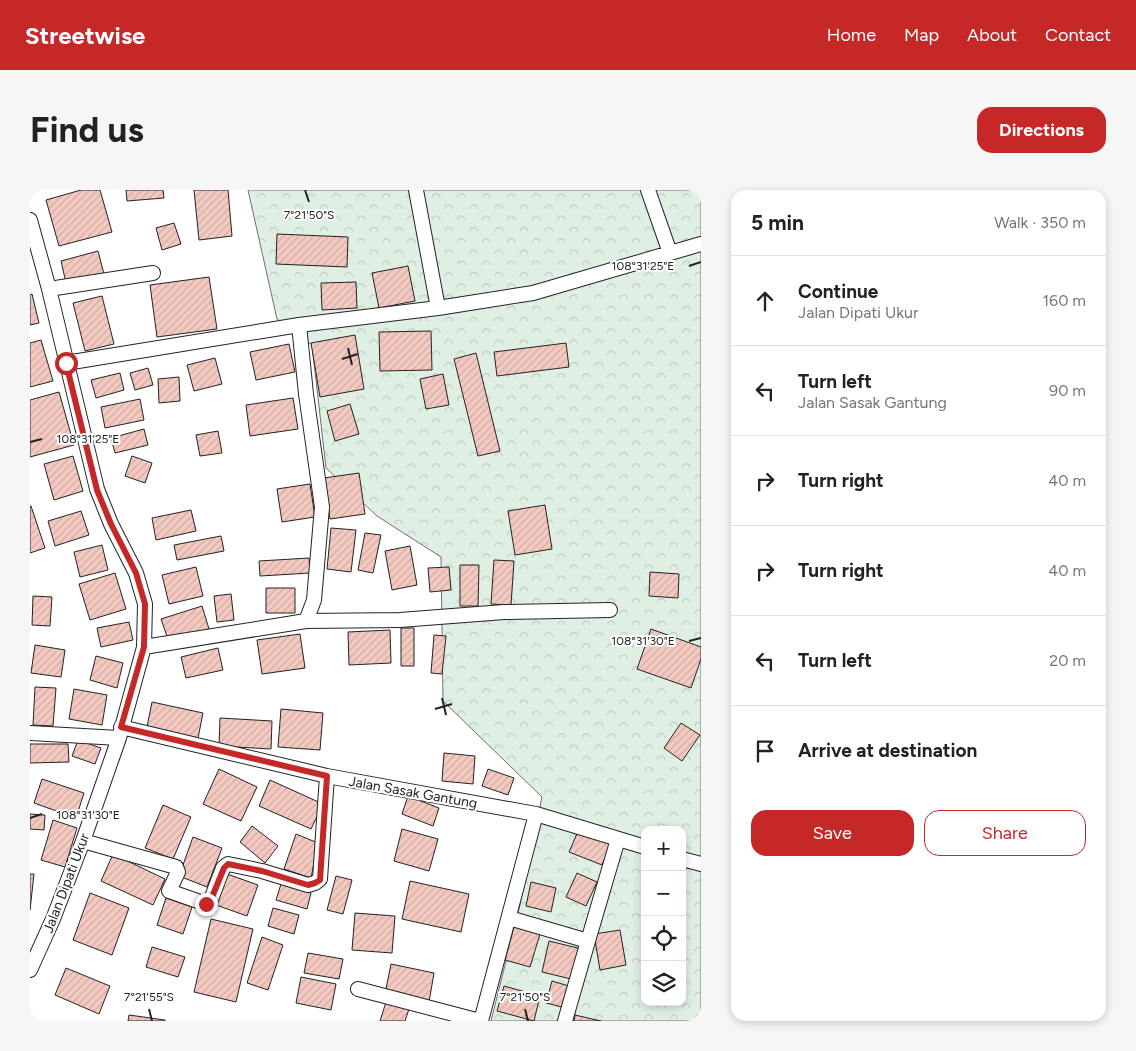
<!DOCTYPE html>
<meta charset="utf-8">
<style>
body{margin:0;font-family:Figtree,sans-serif;background:#f6f6f6;color:#222}
.controls{position:absolute;right:15px;bottom:15px;display:grid;overflow:hidden;border-radius:10px;box-shadow:0 2px 8px #0003}
.controls button{width:45px;height:45px;display:grid;place-items:center;padding:0;border:0;border-bottom:1px solid #e0e0e0;background:#fff;color:#222;font:25px sans-serif}
.stop{position:absolute;width:15px;height:15px;margin:-11px;border:4px solid #c62828;border-radius:50%;background:#fff}
.stop.end{background:#c62828;border-color:#fff;box-shadow:0 1px 5px #0008}
.list{margin:0;padding:0;list-style:none}
h2{display:flex;justify-content:space-between;align-items:center;height:65px;margin:0;padding:0 20px;font-size:21px}
h2 small{font-size:16px;font-weight:400;color:#767676}
.list li{display:grid;grid-template-columns:32px 1fr auto;gap:15px;align-items:center;box-sizing:border-box;height:90px;padding:0 20px;border-top:1px solid #e0e0e0}
.list b{display:block;font-size:19px;white-space:nowrap}
.list p{margin:0;font-size:16px;white-space:nowrap;color:#767676}
.list em{font-size:16px;font-style:normal;color:#767676}
.actions{display:flex;gap:10px;padding:15px 20px}
.actions a{flex:1;padding:11px 0;border:1px solid #c62828;border-radius:15px;text-align:center;font-size:18px;color:#c62828}
.actions .main{background:#c62828;color:#fff}
.icon{flex:none;width:28px;height:28px;fill:none;stroke:currentColor;stroke-width:2;stroke-linecap:round;stroke-linejoin:round}
.map{position:relative;flex:none;width:671px;height:831px;overflow:hidden;border-radius:15px}
header{display:flex;align-items:center;gap:30px;box-sizing:border-box;height:70px;padding:0 25px;background:#c62828;color:#fff}
header strong{font-size:24px}
nav{display:flex;gap:28px;margin-inline-start:auto;font-size:18px}
.intro{display:flex;align-items:center;justify-content:space-between;box-sizing:border-box;height:120px;padding:0 30px}
h1{margin:0;font-size:35px}
.button{padding:12px 22px;border-radius:15px;background:#c62828;color:#fff;font-size:18px;font-weight:700}
main{display:flex;gap:30px;padding:0 30px}
aside{flex:1;background:#fff;border-radius:15px;box-shadow:0 2px 8px #0003}
.map>svg:first-child{display:block}
</style>
<header>
<strong>Streetwise</strong>
<nav><a>Home</a><a>Map</a><a>About</a><a>Contact</a></nav>
</header>
<div class="intro"><h1>Find us</h1><a class="button">Directions</a></div>
<main>
<div class="map">
<svg width="671" height="831" viewBox="0 0 671 831">
<defs>
<pattern id="forest-crowns" width="20" height="18" patternUnits="userSpaceOnUse" patternTransform="scale(1.25)"><rect width="20" height="18" fill="#e0efe3"/><path d="M2 6a3 3 0 1 1 6 0M12 15a3 3 0 1 1 6 0" fill="none" stroke="#c0cdc2"/></pattern>
<pattern id="building-hatch" width="6" height="6" patternUnits="userSpaceOnUse" patternTransform="scale(1.25)"><rect width="6" height="6" fill="#f3c9c0"/><path d="M-1 1l2-2M0 6l6-6M5 7l2-2" fill="none" stroke="#d0aca5"/></pattern>
</defs>
<rect width="100%" height="100%" fill="#fff"/>
<path fill="url(#forest-crowns)" stroke="#6f6f6f" fill-rule="evenodd" d="M218,0H671V831H461L489,719L512,607L413,511L411,367L347,326L296,278L282,155L247,129ZM615,640H652V812H615Z"/>
<path fill="url(#building-hatch)" stroke="#222" d="M51,0H70L82,42L29,56L16,10Z
M96,0H133L134,8L97,11Z
M164,0H198L202,46L169,50Z
M144,33L151,54L132,60L126,38Z
M247,44L318,47L317,77L246,74Z
M68,61L74,84L36,93L31,71Z
M378,76L385,111L349,118L342,83Z
M179,87L187,139L127,147L120,95Z
M326,92L327,118L292,120L291,93Z
M2,104L9,133L0,135V105Z
M72,106L84,154L55,161L43,113Z
M401,141L402,180L350,181L349,142Z
M325,145L334,199L290,207L281,153Z
M11,150L23,191L0,197V153Z
M536,153L539,177L467,186L464,162Z
M259,154L265,182L226,190L220,162Z
M446,163L470,261L448,266L424,169Z
M185,168L192,194L164,201L157,175Z
M118,178L123,195L105,200L100,183Z
M90,183L94,200L66,208L61,190Z
M413,184L419,215L396,219L390,189Z
M149,187L150,211L129,213L128,189Z
M29,202L44,255L0,267V210Z
M263,208L268,239L220,246L216,215Z
M110,209L114,230L75,238L71,217Z
M320,214L329,244L305,251L297,221Z
M114,239L118,255L85,263L81,248Z
M188,241L192,263L170,266L166,245Z
M43,266L53,301L24,310L14,274Z
M102,266L122,273L115,293L95,286Z
M329,283L335,324L300,329L294,288Z
M280,294L285,327L252,332L247,299Z
M515,315L522,359L485,365L478,321Z
M0,316H1L15,358L0,363Z
M161,320L166,341L126,350L122,328Z
M51,321L59,345L25,356L18,331Z
M301,338L326,340L321,382L297,379Z
M335,343L351,345L343,383L328,380Z
M191,346L194,361L147,370L144,355Z
M72,355L78,380L50,387L44,362Z
M380,356L387,395L362,400L355,361Z
M279,368L280,383L230,386L229,371Z
M464,370L484,371L481,415L461,414Z
M430,375H449L448,416H430Z
M166,377L173,406L139,414L132,385Z
M419,377L421,400L400,402L398,378Z
M620,382L649,384L648,408L619,406Z
M85,383L96,419L60,430L49,394Z
M236,398H265V423H236Z
M201,404L204,430L187,432L184,406Z
M3,406L22,407L20,436L2,435Z
M172,416L179,439L139,452L131,429Z
M99,432L103,450L71,457L67,438Z
M371,438H384V476H371Z
M621,439L671,457V469L661,498L607,479Z
M360,440L361,473L319,475L318,442Z
M270,444L275,478L232,484L227,450Z
M404,445L416,446L412,484L401,483Z
M5,455L35,460L31,487L1,483Z
M188,458L193,480L156,488L151,467Z
M66,466L93,473L87,498L60,490Z
M5,497L26,498L23,536L3,535Z
M44,499L77,505L72,535L39,529Z
M122,512L173,523L168,548L117,537Z
M251,519L293,523L290,560L248,557Z
M190,528L242,531L241,559L189,556Z
M651,533L670,545L652,571L634,558Z
M48,550L71,558L65,574L42,566Z
M0,554H38L39,572L0,573Z
M414,563L445,566L443,594L412,591Z
M189,579L227,597L211,631L173,614Z
M458,579L484,588L478,605L452,596Z
M12,589L54,603L46,628L4,613Z
M240,590L293,614L281,639L229,616Z
M378,606L409,618L403,636L372,624Z
M133,615L161,627L143,669L115,658Z
M0,624L15,625L14,640L0,639Z
M23,630L47,638L35,677L11,670Z
M222,636L248,656L235,673L210,652Z
M372,639L408,649L399,681L364,671Z
M549,639L581,653L572,675L539,662Z
M266,644L288,653L281,688L254,679Z
M163,647L192,658L177,697L149,686Z
M83,664L135,689L123,715L71,691Z
M547,683L567,692L556,716L536,707Z
M0,684H4L0,720Z
M197,684L228,695L217,726L186,715Z
M306,686L322,690L313,724L297,720Z
M380,691L439,704L431,742L372,729Z
M501,692L526,698L521,722L496,716Z
M251,694L281,703L277,719L246,710Z
M60,703L99,718L82,765L43,750Z
M136,708L162,717L153,744L127,735Z
M243,718L269,725L264,744L238,736Z
M325,723L365,726L362,763L322,760Z
M181,729L223,739L206,812L164,802Z
M484,737L510,744L500,777L475,770Z
M590,740L596,775L570,780L564,744Z
M232,747L253,755L238,800L217,793Z
M519,751L552,759L545,790L512,782Z
M122,757L155,767L148,787L116,777Z
M278,763L313,769L309,789L274,783Z
M361,774L404,783L399,812L355,804Z
M36,778L80,796L69,824L25,805Z
M271,787L306,794L301,820L266,813Z
M522,791L542,797L536,818L516,813Z
M474,796L510,806L504,831L467,821Z
M357,809L380,816L375,831H350Z
M99,825L135,830V831H98Z
M545,825L571,831H544Z"/>
<g fill="none" stroke-linecap="round" stroke-linejoin="round">
<defs>
<path id="minor" d="M386,0L408,118
M618,0L640,63
M0,30L19,99L67,299L81,334L106,383L115,414L114,457L89,548L53,651L23,729L0,780
M19,99L123,83
M36,173L269,135L408,118L503,103L671,54
M276,431L370,430L474,422L580,420
M114,457L276,431L284,410L292,317L276,204L269,135
M91,537L297,586L506,624L615,657
M0,543L89,548
M53,651L146,677L148,682L139,701L176,714L180,712L193,678L198,674L232,681L278,695L285,693L290,689L297,586
M652,669L671,674
M479,728L558,751
M328,799L450,831
M451,831L506,624
M535,831L558,751L588,649"/>
</defs>
<use href="#minor" stroke="#222" stroke-width="16"/>
<use href="#minor" stroke="#fff" stroke-width="14"/>
</g>
<g fill="none" stroke-linecap="round" stroke-linejoin="round">
<path stroke="#c62828" stroke-width="6" d="M36,173L67,300L81,334L106,383L115,414L114,457L91,537L297,586L290,690L285,693L278,695L232,681L198,674L194,678L180,712L176,714"/>
</g>
<path fill="none" stroke="#222" stroke-width="2" d="M275,0L279,12M659,76L671,72M318,158L322,175M312,169L328,164M0,252L12,249M659,451L671,448M412,508L416,525M405,519L422,514M0,628L12,624M119,819L122,831M495,819L498,831"/>
<g text-anchor="middle" stroke-width="4" stroke-linejoin="round" paint-order="stroke">
<g font-size="14" fill="#222" stroke="#fff">
<text transform="translate(383 602) rotate(10)" y="5">Jalan Sasak Gantung</text>
<text transform="translate(36 693) rotate(-69)" y="5">Jalan Dipati Ukur</text>
</g>
</g>
<g font-size="12" text-anchor="middle" fill="#222" stroke="#fff" stroke-width="4" stroke-linejoin="round" paint-order="stroke">
<text x="279" y="29">7°21'50"S</text>
<text x="613" y="80">108°31'25"E</text>
<text x="58" y="253">108°31'25"E</text>
<text x="613" y="455">108°31'30"E</text>
<text x="58" y="629">108°31'30"E</text>
<text x="119" y="811">7°21'55"S</text>
<text x="495" y="811">7°21'50"S</text>
</g>
</svg>
<div class="controls">
<button>+</button>
<button>−</button>
<button><svg class="icon" aria-label="locate" viewBox="0 0 24 24"><circle cx="12" cy="12" r="6"/><path d="M12 2v4M12 18v4M2 12h4M18 12h4"/></svg></button>
<button><svg class="icon" aria-label="layers" viewBox="0 0 24 24"><path d="M12 4l9 5-9 5-9-5zM3 14l9 5 9-5"/></svg></button>
</div>
<div class="stop" style="left:36px;top:173px"></div>
<div class="stop end" style="left:176px;top:714px"></div>
</div>
<aside>
<h2>5 min<small>Walk · 350 m</small></h2>
<ul class="list">
<li><svg class="icon" aria-label="ahead" viewBox="0 0 24 24"><path d="M12 20V5M6 11l6-6 6 6"/></svg><div><b>Continue</b><p>Jalan Dipati Ukur</p></div><em>160 m</em></li>
<li><svg class="icon" aria-label="left" viewBox="0 0 24 24"><path d="M17 20v-9H6M10 6l-5 5 5 5"/></svg><div><b>Turn left</b><p>Jalan Sasak Gantung</p></div><em>90 m</em></li>
<li><svg class="icon" aria-label="right" viewBox="0 0 24 24"><path d="M7 20v-9h11M14 6l5 5-5 5"/></svg><div><b>Turn right</b></div><em>40 m</em></li>
<li><svg class="icon" aria-label="right" viewBox="0 0 24 24"><path d="M7 20v-9h11M14 6l5 5-5 5"/></svg><div><b>Turn right</b></div><em>40 m</em></li>
<li><svg class="icon" aria-label="left" viewBox="0 0 24 24"><path d="M17 20v-9H6M10 6l-5 5 5 5"/></svg><div><b>Turn left</b></div><em>20 m</em></li>
<li><svg class="icon" aria-label="arrive" viewBox="0 0 24 24"><path d="M6 21V4h12l-3 4 3 4H6"/></svg><div><b>Arrive at destination</b></div></li>
</ul>
<div class="actions"><a class="main">Save</a><a>Share</a></div>
</aside>
</main>
